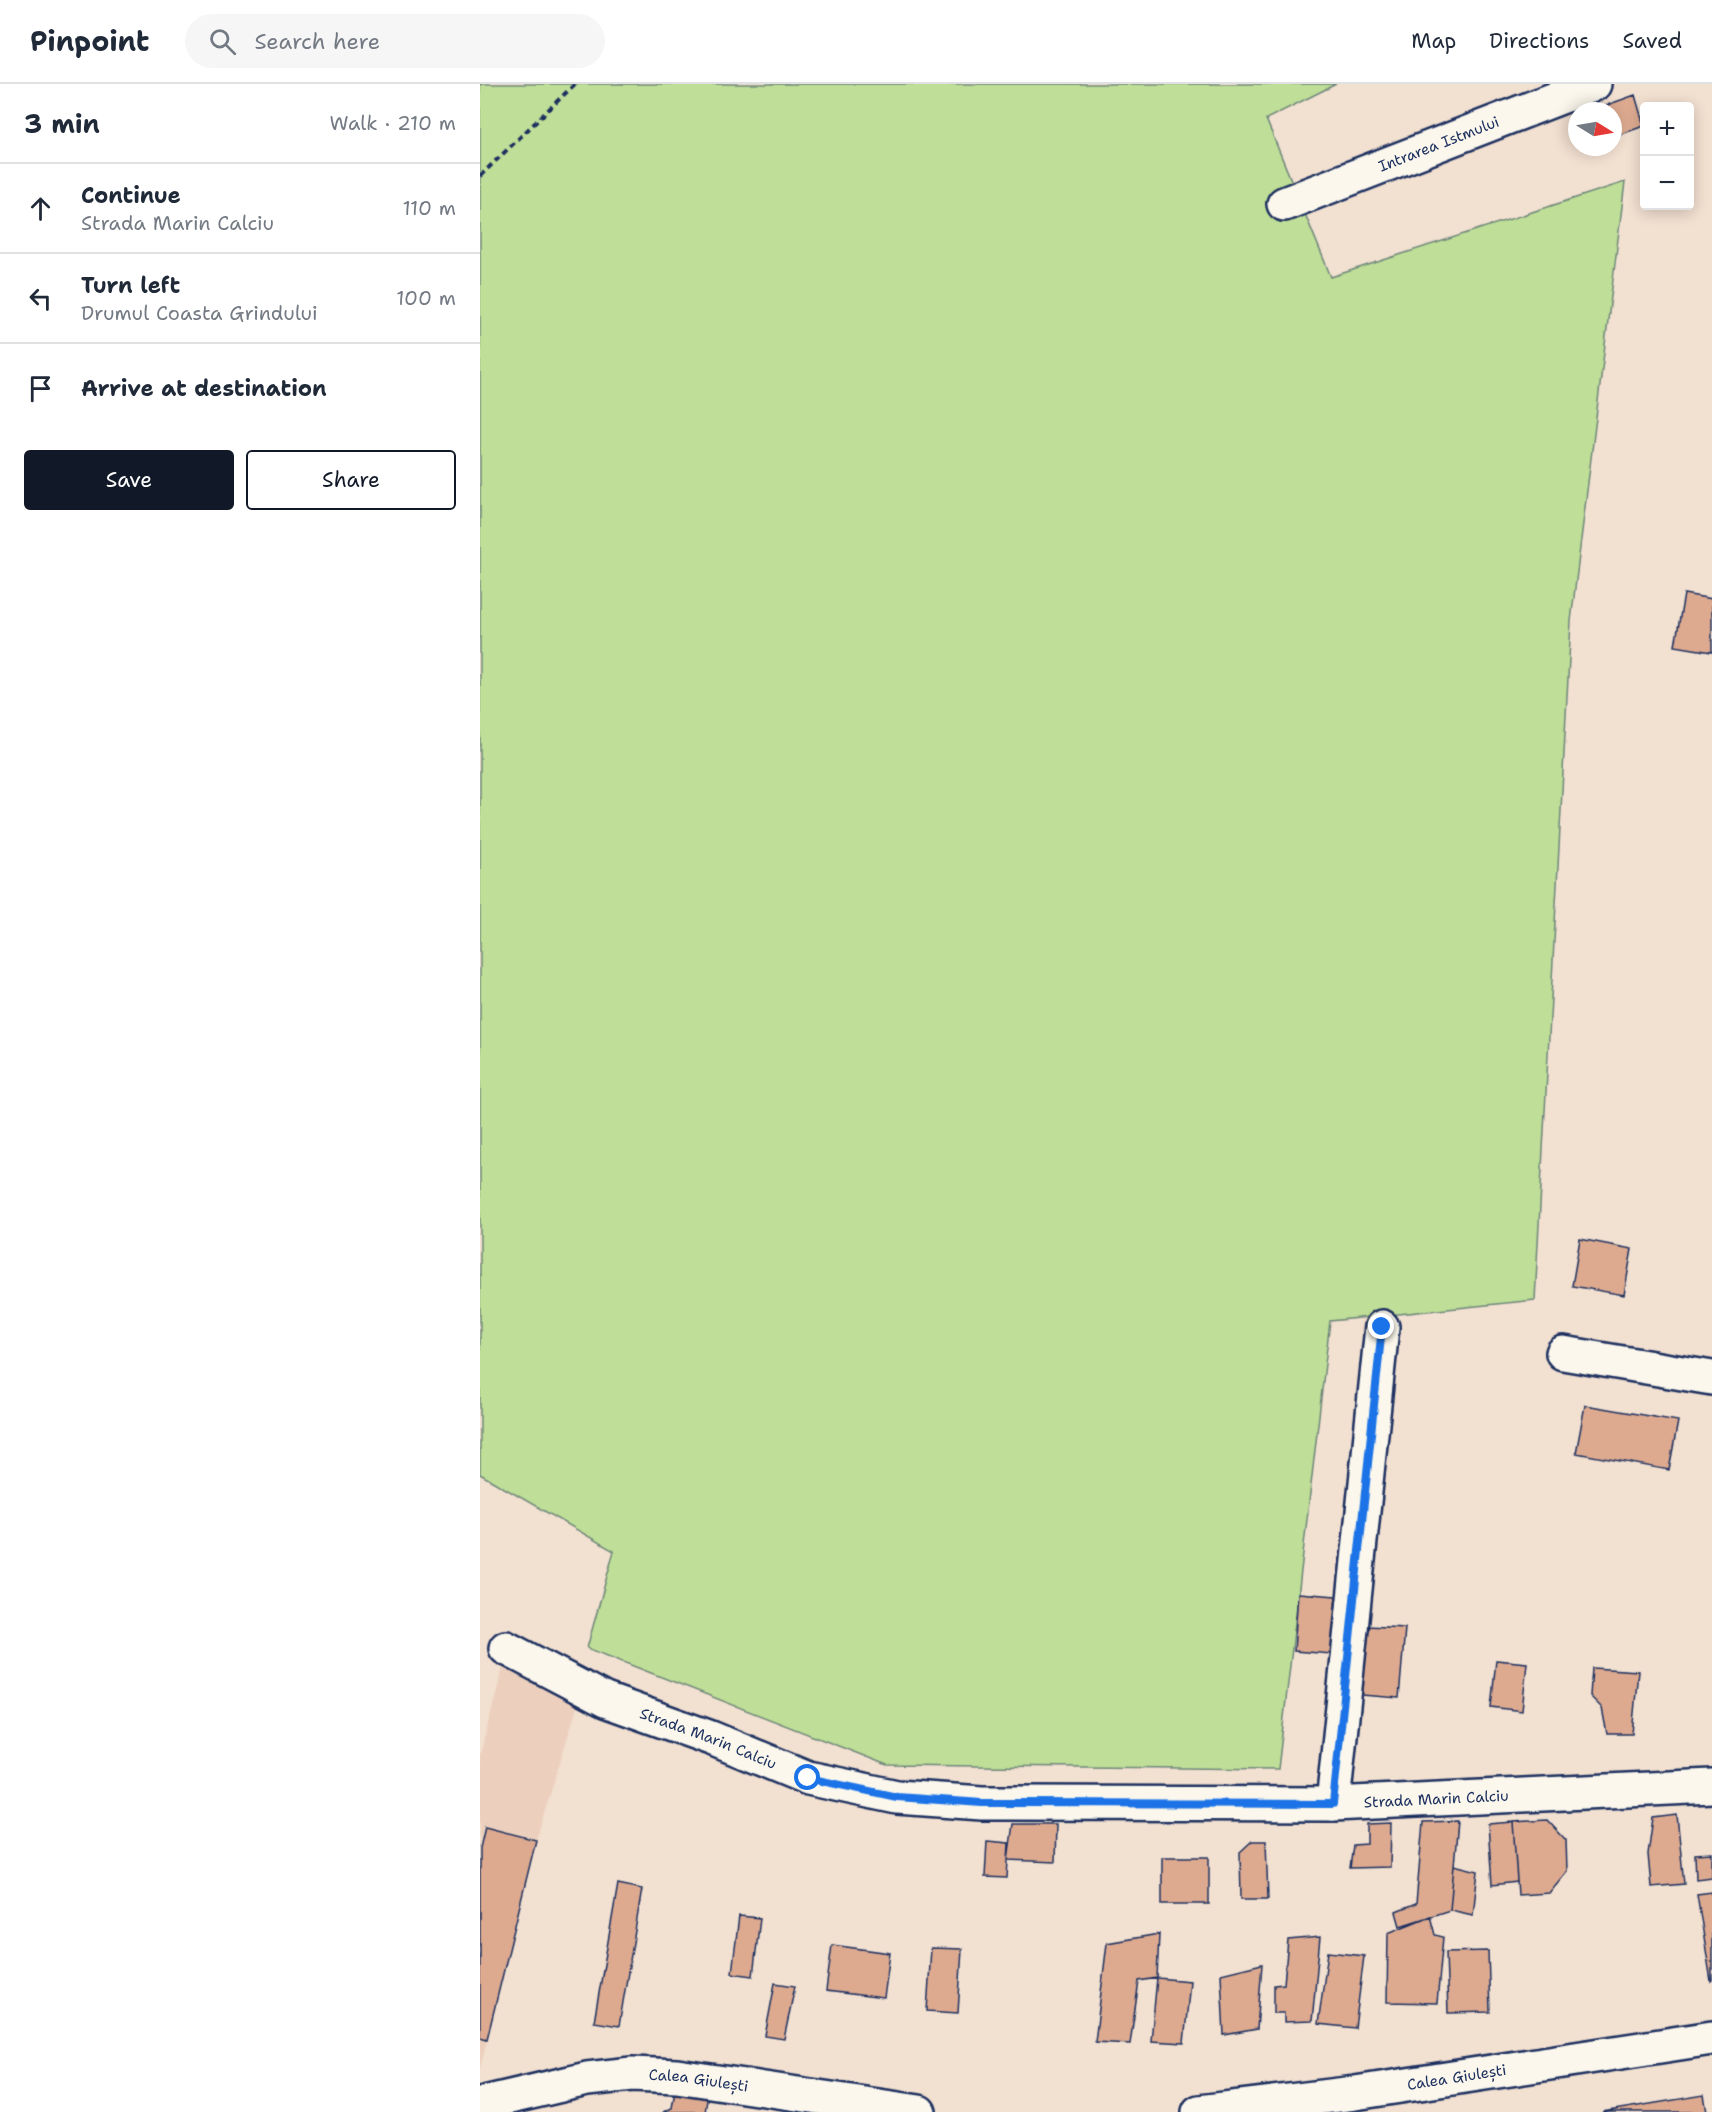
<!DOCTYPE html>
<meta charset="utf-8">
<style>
body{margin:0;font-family:"Shantell Sans",sans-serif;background:#f6f6f7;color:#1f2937}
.controls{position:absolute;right:18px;top:18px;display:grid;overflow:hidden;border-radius:6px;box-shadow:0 3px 15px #0003}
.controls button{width:54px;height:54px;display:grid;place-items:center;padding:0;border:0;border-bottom:2px solid #e0e1e3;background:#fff;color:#1f2937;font:30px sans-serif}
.compass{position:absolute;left:1088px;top:18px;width:54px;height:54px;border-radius:50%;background:#fff;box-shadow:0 3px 15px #0003;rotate:101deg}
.stop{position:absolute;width:18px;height:18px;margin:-14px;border:4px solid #1a73e8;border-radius:50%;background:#fff}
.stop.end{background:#1a73e8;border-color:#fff;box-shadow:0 2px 6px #0008}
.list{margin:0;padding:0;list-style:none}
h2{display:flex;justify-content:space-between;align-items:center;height:78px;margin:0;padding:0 24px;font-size:26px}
h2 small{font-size:20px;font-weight:400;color:#747a83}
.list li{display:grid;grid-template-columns:39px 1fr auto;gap:18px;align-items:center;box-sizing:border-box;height:90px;padding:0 24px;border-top:2px solid #e0e1e3}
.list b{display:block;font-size:22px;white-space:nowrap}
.list p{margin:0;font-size:20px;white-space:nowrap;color:#747a83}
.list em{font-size:20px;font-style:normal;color:#747a83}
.actions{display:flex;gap:12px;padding:18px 24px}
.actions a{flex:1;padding:14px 0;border:2px solid #111827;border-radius:6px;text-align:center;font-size:21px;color:#111827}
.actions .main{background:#111827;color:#fff}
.icon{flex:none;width:33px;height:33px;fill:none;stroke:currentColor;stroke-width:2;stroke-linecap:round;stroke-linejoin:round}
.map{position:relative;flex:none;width:1232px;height:2028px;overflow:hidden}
header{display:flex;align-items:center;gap:36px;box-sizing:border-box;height:84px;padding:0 30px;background:#fff;border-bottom:2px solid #e0e1e3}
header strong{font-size:28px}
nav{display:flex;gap:33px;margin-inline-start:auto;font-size:21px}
.search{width:420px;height:54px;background:#f6f6f7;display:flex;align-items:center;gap:15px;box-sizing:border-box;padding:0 21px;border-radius:33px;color:#747a83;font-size:22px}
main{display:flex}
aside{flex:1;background:#fff}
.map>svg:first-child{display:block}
</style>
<header>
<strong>Pinpoint</strong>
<div class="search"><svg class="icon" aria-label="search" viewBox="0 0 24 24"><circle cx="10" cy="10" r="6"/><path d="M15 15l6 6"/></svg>Search here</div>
<nav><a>Map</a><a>Directions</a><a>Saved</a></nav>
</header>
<main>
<aside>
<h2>3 min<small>Walk · 210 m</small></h2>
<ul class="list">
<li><svg class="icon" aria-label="ahead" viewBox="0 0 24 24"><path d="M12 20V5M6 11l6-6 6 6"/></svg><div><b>Continue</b><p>Strada Marin Calciu</p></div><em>110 m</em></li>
<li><svg class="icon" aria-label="left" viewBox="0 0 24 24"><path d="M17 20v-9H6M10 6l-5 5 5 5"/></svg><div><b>Turn left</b><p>Drumul Coasta Grindului</p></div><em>100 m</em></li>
<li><svg class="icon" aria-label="arrive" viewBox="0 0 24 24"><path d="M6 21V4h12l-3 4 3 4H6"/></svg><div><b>Arrive at destination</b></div></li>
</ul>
<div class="actions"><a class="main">Save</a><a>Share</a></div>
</aside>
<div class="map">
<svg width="1232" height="2028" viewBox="0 0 1232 2028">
<rect width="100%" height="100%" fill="#f2e0d0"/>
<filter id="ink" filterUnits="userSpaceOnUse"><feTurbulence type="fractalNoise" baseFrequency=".0167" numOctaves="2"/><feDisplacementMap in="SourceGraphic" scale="12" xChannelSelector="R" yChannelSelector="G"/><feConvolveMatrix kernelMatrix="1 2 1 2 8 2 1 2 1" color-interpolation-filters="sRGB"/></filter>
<g filter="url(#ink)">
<path fill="#ecd0bd" d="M24,1580L98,1620L56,1756L0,1985V1670Z"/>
<path fill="#bfde97" stroke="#6d867a" stroke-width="1.5" d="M0,0H856L786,35L851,193L1145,98L1091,537L1055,1216L850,1237L798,1685L407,1681L107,1564L134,1467L0,1390Z"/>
<path fill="#ddaa90" stroke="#1b2f5e" stroke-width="1.5" d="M1155,11L1164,42L1133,53V27H1129L1127,21Z
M1204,510L1232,515V568L1195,562Z
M1100,1155L1152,1165L1144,1211L1092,1202Z
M1105,1321L1198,1337L1189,1386L1096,1369Z
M818,1509L856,1512L852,1570L814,1567Z
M887,1542L925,1544L919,1614L882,1611Z
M1016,1576L1047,1579L1042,1627L1011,1623Z
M1112,1584L1158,1587L1152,1650H1127L1122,1624L1110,1612Z
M1197,1731L1204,1800L1171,1803L1168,1770L1173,1734Z
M1067,1736L1086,1756L1087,1787L1069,1809L1038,1811L1033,1738Z
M978,1737L970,1826L920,1842L916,1828L936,1820L943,1738Z
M1033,1738L1037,1798L1012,1801L1008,1740Z
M911,1739L910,1783L870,1784L873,1761L887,1760V1740Z
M533,1740H576L575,1778L528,1776Z
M5,1743L56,1756L7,1955L0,1953V1764Z
M507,1757L529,1759L527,1794L505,1793Z
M772,1757H786L788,1815H761L760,1768Z
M1232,1769V1793L1216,1795L1215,1770Z
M682,1773H729V1820H682Z
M974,1781L998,1787L993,1831L970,1826Z
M138,1800L162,1805L139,1942L114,1938Z
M1232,1808V1896L1231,1897L1217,1810Z
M259,1832L280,1834L273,1892L252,1889Z
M950,1832L955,1851L963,1853L957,1919L907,1918L908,1849Z
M679,1850L677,1894L659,1897L650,1960L615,1958L627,1859Z
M840,1853L832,1937L804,1938V1929H794V1901L804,1900L808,1856Z
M352,1861L410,1869L404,1914L346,1907Z
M451,1864L482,1865L478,1929L447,1927Z
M1008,1867L1010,1928L968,1929L966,1868Z
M848,1868L884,1872L875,1944L838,1940Z
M782,1880L777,1945L744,1951L741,1890Z
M677,1894L710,1897L704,1959L671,1957Z
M295,1899L315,1902L304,1955L285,1952Z
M195,2007L228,2010L225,2028H183L192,2024Z
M1224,2011L1227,2028H1122Z"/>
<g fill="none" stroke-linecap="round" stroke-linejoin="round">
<defs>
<g id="street">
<path id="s1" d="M804,120L1114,0"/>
<path d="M1083,1269L1232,1294"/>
<path id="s2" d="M26,1564L125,1616L231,1654L328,1694L417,1713L502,1719L853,1720L1232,1702"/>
<path d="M853,1720L902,1243"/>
</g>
<g id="secondary">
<path id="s3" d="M0,2020L107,1995L152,1990L197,1992L439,2028"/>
<path id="s4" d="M719,2028L875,2009L1232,1954"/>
</g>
</defs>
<use href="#street" stroke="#1b2f5e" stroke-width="38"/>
<use href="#secondary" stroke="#1b2f5e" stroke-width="38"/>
<path stroke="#1b2f5e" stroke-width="4" stroke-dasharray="6 4.5" stroke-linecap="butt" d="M0,92L95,0"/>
<use href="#street" stroke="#fbf7ec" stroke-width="33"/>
<use href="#secondary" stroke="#fbf7ec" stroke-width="33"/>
</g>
</g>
<g fill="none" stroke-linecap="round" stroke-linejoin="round" filter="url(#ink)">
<path stroke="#1a73e8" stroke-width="8" d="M328,1694L417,1713L502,1719L853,1720L902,1243"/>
</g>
<g text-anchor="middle" stroke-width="4.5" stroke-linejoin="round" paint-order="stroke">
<g font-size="15" fill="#1b2f5e" stroke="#fbf7ec">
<text dy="5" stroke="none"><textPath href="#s1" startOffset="166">Intrarea Istmului</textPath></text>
<text dy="5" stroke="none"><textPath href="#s2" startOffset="222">Strada Marin Calciu</textPath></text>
<text dy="5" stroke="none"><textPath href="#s2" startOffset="960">Strada Marin Calciu</textPath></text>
<text dy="5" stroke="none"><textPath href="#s4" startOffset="260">Calea Giulești</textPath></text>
<text dy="5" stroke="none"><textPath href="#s3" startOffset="222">Calea Giulești</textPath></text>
</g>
</g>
</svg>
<div class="controls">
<button>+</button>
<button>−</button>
</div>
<svg class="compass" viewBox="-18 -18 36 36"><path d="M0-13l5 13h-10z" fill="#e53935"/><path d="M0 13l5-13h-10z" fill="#747a83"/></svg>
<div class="stop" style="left:328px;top:1694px"></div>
<div class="stop end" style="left:902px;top:1243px"></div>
</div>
</main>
